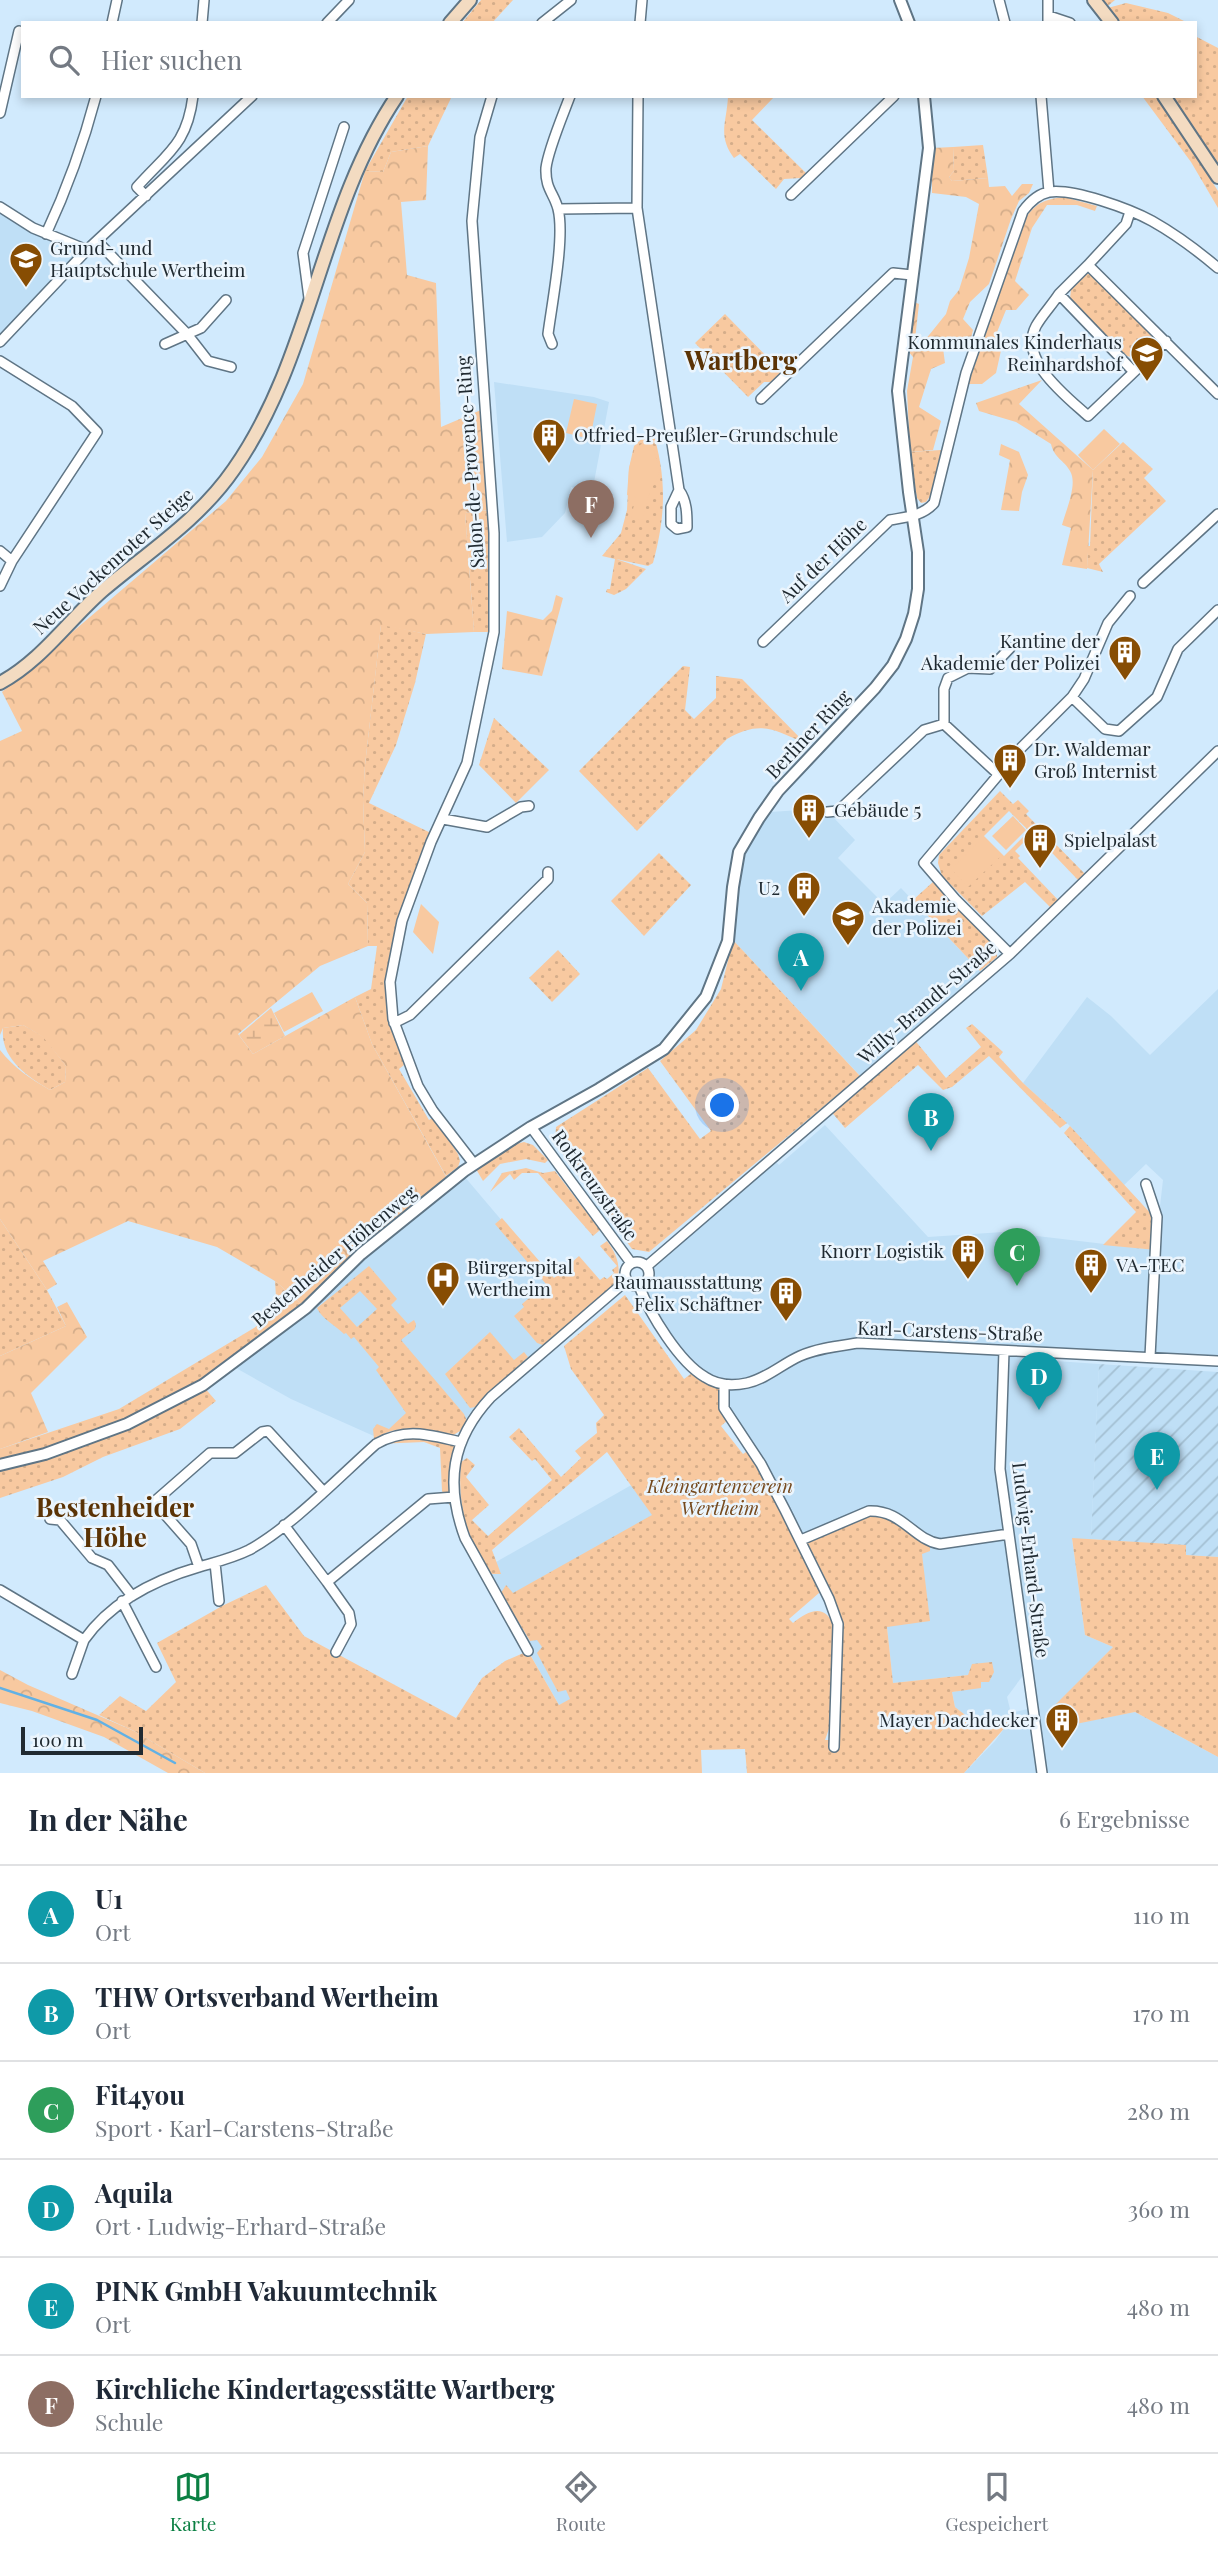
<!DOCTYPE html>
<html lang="de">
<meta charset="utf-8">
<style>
body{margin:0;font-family:"Playfair Display",serif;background:#f6f6f7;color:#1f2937}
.scale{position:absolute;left:21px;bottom:18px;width:122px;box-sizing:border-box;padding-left:7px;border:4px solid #202a31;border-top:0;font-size:19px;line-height:24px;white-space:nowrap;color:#202a31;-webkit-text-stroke:5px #ebf5fd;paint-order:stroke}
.you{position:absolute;left:723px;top:1106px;width:24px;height:24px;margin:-18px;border:5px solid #fff;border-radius:50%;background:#1a73e8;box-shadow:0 0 0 10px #1a73e833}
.badge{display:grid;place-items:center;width:46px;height:46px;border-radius:50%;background:#0b8043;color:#fff;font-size:23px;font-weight:700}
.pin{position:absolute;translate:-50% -58px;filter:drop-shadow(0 2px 4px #0008)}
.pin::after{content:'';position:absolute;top:37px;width:24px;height:21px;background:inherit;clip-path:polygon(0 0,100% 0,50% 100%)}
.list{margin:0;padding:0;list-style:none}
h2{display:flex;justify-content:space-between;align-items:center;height:91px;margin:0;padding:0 28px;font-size:30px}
h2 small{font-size:23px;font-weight:400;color:#747a83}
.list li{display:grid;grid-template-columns:46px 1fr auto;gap:21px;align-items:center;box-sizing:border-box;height:98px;padding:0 28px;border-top:2px solid #e0e1e3}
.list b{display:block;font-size:26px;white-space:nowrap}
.list p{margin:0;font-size:23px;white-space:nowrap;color:#747a83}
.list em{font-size:23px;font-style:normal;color:#747a83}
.icon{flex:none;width:38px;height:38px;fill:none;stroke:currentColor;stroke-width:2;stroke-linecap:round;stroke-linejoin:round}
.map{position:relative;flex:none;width:1218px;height:1773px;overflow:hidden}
.search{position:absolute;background:#fff;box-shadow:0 4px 10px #0003;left:21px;right:21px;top:21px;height:77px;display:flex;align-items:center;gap:18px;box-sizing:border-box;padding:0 24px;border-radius:0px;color:#747a83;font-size:26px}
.sheet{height:679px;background:#fff}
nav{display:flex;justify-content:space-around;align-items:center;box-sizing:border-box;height:98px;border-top:2px solid #e0e1e3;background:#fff;font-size:19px;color:#747a83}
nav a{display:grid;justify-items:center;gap:4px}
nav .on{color:#0b8043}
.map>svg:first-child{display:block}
</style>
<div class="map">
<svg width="1218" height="1773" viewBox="0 0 1218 1773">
<defs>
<pattern id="industrial-furrows" width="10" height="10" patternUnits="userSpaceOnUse" patternTransform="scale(1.75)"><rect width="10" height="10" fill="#bfdff6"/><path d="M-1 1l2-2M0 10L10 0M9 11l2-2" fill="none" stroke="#a4c0d3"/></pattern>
<pattern id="grass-dots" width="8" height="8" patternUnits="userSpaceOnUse" patternTransform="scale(1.75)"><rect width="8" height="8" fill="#f8c9a0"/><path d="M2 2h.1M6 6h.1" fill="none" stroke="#d4ad8a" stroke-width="1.8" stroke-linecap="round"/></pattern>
<pattern id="forest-crowns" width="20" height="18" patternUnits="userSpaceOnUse" patternTransform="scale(1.75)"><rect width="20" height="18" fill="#f8c9a0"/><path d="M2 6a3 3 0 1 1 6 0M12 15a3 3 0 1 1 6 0" fill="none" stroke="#d4ad8a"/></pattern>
<pattern id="wetland-marsh" width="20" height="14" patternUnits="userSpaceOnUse" patternTransform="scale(1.75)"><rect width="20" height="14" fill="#f8c9a0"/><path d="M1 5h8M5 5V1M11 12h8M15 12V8" fill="none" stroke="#d4ad8a"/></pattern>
</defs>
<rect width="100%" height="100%" fill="#d1eafd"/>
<path fill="#bfdff6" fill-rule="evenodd" d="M0,207L87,250L0,342Z
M494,382L594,397L609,402L592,493L571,487L565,513L542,537L507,542Z
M816,809L834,818L855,840L838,858L884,904L901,888L984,975L864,1080L733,940L739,870L749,838L770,812Z
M1218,989V1361L1027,1352V1359L1099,1364L1091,1539H1072L1085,1635L1113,1647L1053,1708L1056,1727L1135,1712L1218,1757V1773H964L995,1741L1009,1722L978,1725L955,1707L952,1692L981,1687V1682L968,1675L893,1683L887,1627L801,1540L785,1510L696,1370L647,1307L642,1285L648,1279V1269L772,1158L779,1165L825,1125L928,1237L1003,1232L1155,1250L1163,1180L1146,1164L1123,1186L1070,1126L1023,1083L1087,997L1111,1016L1150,1055ZM1027,1670L1032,1708L1011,1713L1007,1697Z
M464,1176L580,1313L475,1406L457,1432L399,1427L376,1437L291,1399L236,1368L317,1302L438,1195Z
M649,1475L738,1630L559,1705L482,1570Z"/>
<path fill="url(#industrial-furrows)" d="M1099,1364L1218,1372V1557L1186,1555V1546L1091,1539Z"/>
<path fill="url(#grass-dots)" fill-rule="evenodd" d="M481,0H513L492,23H462Z
M1094,0H1115L1104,9L1126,3L1168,13L1188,23H1112Z
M1195,36L1218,48V177L1164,96H1195Z
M408,96H452L428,146L391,152L383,172L365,171Z
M728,96H775L752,120L806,173L801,178L784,179L776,189L740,154L734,158C717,135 727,122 728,96Z
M1142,96H1156L1158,98L1218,191V208L1191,162Z
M983,145L988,178L952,181L949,177L954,171L953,147Z
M1086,274H1094L1153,332L1154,344L1139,359L1127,356L1070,299L1071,289Z
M725,314L786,376L779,382H764L748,397L695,343Z
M652,429C667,477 666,515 653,563L648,566L616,559L646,569L626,589L614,595L606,592L607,589H610L615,559L602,556L621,533L627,510L629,468L634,446Z
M1123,442L1153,469L1144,478L1166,501L1099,564L1103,572L1087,568L1088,546H1090L1093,470Z
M941,450L934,490L926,502L921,503L917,498L909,452Z
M489,510L494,632H474L465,513Z
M381,624L426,634L415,683L396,745L369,803L435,835C412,895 383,958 391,1024C393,1038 400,1052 404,1065L399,1069L429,1120L434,1117L458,1154L460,1161L458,1167L446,1176L372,1044L355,997L371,989L377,946H368L367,903L348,884L365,852L363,800L365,765Z
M683,666L690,667L685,710L694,719L716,698V676L742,679L806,744C774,729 760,720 727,739L637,831L579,771Z
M494,718L549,770L516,803L479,765Z
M1000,791L1013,804L1018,800L1029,811L1026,814L1085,874L1078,880L1033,833L1015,851L1020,856L1018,858L1059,901L1051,908L1025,882L982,916L942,876L938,863L939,855ZM1009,811L1029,831L1004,856L984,836Z
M659,853L691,885L644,936L611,901Z
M934,881L997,946V957L980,971L913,900Z
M733,940L860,1076L649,1252L632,1249L555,1143L556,1127L648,1068L700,1139L711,1131L660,1061L696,1030L721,989Z
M558,950L580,974L552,1002L529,978Z
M972,1024L1003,1052L999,1057L1023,1083L1067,1123L1060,1128L989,1056L952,1087L943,1090L918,1065L845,1128L829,1109L913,1038L946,1078L981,1047L966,1028Z
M23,1025L44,1037L66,1066L65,1082L50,1090C28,1077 0,1059 3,1028Z
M1070,1126L1154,1217L1156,1250L1103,1245L1136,1212L1064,1133Z
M524,1142L533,1145L548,1160L545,1163L526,1159L500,1164L483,1181L476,1169L516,1144Z
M526,1168L543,1173L555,1171L600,1230L593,1236L538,1173H522L514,1180L510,1174L490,1192L502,1173Z
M502,1218L554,1278L579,1256L600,1280L604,1277L607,1279L614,1273L612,1270L617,1266L600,1246L607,1241C618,1255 623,1272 614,1288L543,1345L537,1343L514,1316L524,1307L522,1304L546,1284L495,1224Z
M0,1219L47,1290L66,1326L0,1356Z
M369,1266L397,1299L391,1305L408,1324L414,1320L416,1324L415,1329L401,1340L464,1414L467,1421L460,1431L450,1437C423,1429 398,1423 374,1439L373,1429L377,1424L389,1429L406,1413L376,1370L379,1367L354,1337L351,1339L346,1333L344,1334C335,1325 322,1319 317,1308ZM360,1291L377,1309L357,1327L340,1308Z
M275,1281L306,1308L203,1386L216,1401L180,1429L103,1457L63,1477L0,1498V1449L119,1409L277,1314Z
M625,1295L684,1379L696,1370L724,1384L729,1419L721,1426L743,1454L749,1450L820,1588L819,1593L789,1619L793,1623C809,1610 826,1602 835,1629L830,1726L825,1740H834L838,1624L802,1543L880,1510L930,1542V1551L922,1554L930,1621L887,1627L893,1683L968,1675L972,1664L992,1662L994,1672L989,1682H981V1688L952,1692L955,1707L978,1725L1010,1722L964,1773H747L745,1749L701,1750L702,1773H205L134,1731L99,1715L120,1696L146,1711L176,1682L157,1643L222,1606L266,1585L304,1636L456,1718L482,1678L505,1661L528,1651L559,1705L570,1699L566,1690L558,1692L537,1653L542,1647L537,1640L530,1641L501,1593L506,1585L513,1593L652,1515L607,1452L492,1550L501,1574H492C466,1543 457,1502 461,1462L467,1458L475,1465L466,1477L489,1505L472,1520L488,1536L552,1480L535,1459L532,1461L509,1437L519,1428L561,1477L581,1458L575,1451L597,1433L596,1423L604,1415L571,1369L564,1346Z
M490,1332L514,1360L524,1352L528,1357L475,1407L470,1408L445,1374Z
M392,1435L461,1442L454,1468L459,1522L442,1491L440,1448L424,1442L376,1444Z
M1072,1538L1186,1545V1555L1218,1557V1757L1135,1712L1056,1728L1052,1708L1113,1647L1085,1635Z"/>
<path fill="url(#forest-crowns)" d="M428,146L426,200L401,202L407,275L436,283L441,427L481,410L489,510L465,513L474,632L426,634L381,625L365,765L363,800L365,852L348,884L367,903L368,946L320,966L238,1034L253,1054L355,997L372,1044L449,1182L306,1308L275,1281L217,1247L128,1221L43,1261L57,1284L47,1290L0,1219V1050C14,1068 31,1079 50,1090L65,1082L66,1066L43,1037L23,1025L3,1028L0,1035V741L22,731L2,692L226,501L262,457L303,384L365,171L383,172L391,152Z
M953,147L954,171L949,177L952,181L988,178L989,187L1005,186L1012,196L1022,184H1033L1029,193L1019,201L1011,219L989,284L970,302L963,319L973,330L971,338H952L943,348L945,363L931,369L919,407L941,421L933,450L910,452L907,391L913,357L908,351L914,302L919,304L914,348L917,350L946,314L950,301L959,290L969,258L979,204L966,197L932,193V148Z
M1064,197L1097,206L1095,211L1077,205H1047L1032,228L1015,281L1029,295L1016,310H1006L995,337L1002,346L996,373L982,384H968L1027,216C1037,202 1047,199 1064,197Z
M1042,380L1019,404L1093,470L1087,569L1062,565L1071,528L1062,525C1066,510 1078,484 1070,471C1064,460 1054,458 1051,444L1016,422L979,411L976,403Z
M1001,444L1019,452L1028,475L1022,492L1019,511L1001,510L1010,460L999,455Z
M556,595L563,598L542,676L502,669L507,611L543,620L552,611Z
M67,1302L87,1337L31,1393L48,1432L0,1449V1356L66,1326L57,1307Z
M0,1670L28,1685L134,1731L205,1773H168L104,1737L32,1711L0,1703Z"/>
<path fill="url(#wetland-marsh)" d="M271,1008L285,1036L253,1054L239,1035Z"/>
<path fill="#f8c9a0" d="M574,399L597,404L590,439L566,433Z
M1104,429L1120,444L1093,470L1078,455Z
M650,439L660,470L647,500L642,520L631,517L636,497L627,495L629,468L635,448Z
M1013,816L1026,830L1006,850L992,836Z
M983,838L1001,856L968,887L951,869Z
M421,904L439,922L433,954L413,932Z
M312,992L323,1011L284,1032L274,1013Z"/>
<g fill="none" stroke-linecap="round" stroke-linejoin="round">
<path stroke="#61b1e5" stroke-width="2.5" d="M0,1688L97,1720L175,1763"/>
<defs>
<path id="minor" d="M999,0L1005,23
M1048,0V23
M1049,16L1070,23
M112,23L117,0
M202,23L204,0
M327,23L349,0
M542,23L571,0
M640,23L642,0
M1041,96L1049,192
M0,113L19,31
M791,195L894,96
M146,196L137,187C167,153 187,145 193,96
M0,207L33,228L87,250
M637,208L679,490C687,501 687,514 687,527L677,529L671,524V507L679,490
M558,209L637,208L638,96
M1130,212L1126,224L1088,265L1218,394
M46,234C67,189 83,145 96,96
M97,241L187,334L208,361L231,367
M1088,265L1059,294L1134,372L1166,341
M1059,294C1052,305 1042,315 1036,326C1018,360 1066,396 1088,416L1134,372
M309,298L303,253L344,127
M0,342L87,250L252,96
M165,344L201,328L226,300
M552,344L548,334C552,303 565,237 558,209C554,193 545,189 546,168C548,150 563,115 570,96
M0,361L72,406L97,432L12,561L0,586
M761,399L893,273L912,275
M0,551L12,561
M1143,583L1218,514
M763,642L890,520C906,517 923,516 934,503L966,373L1023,211C1029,203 1038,194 1049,192C1073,188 1130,209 1152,221C1175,234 1198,251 1218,268
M1072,697L1105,729L1119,731L1157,697L1178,649L1218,610
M944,724V689L948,678L968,668L990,669L1010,648
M827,812L838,811L924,730L944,724L998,774
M443,819L487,827L521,807L529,806
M1010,954L955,899L924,863L1021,748L1072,697L1084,679L1108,623L1130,596
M394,1023L410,1015L548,879V872
M531,1127L631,1263
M474,1164L433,1111L418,1086L393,1019L390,982L402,921L431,842L467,763L494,632V533L472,221L480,137L492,96
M1146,1184L1157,1217L1150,1357
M625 1274a12 12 0 1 1 24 0a12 12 0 1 1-24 0Z
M647,1266L1010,954L1218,751
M639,1286C650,1314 679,1362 705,1377C717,1385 733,1386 747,1383C766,1379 782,1364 800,1356C818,1348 839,1346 858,1343L1218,1361
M1004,1351L1000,1469L1042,1773
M724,1384V1408L761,1464L785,1510L829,1599L838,1624L834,1747
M50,1519L60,1520L92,1558L108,1565L132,1596
M284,1525L327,1582
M801,1540L869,1511C903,1510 912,1539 940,1544L1009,1534
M215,1563L219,1601
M199,1567L191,1544L154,1502L210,1453H235L262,1432L268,1431L323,1491
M0,1590L84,1640C111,1602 154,1580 199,1567C216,1562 233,1558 249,1550C291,1527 339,1477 376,1444C407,1427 428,1435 461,1442
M122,1601L156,1667
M528,1651L465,1538C445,1484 451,1440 491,1397L627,1280
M336,1652L351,1624L349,1613L327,1582L428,1499L454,1497
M72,1674L84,1640"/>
<path id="tertiary" d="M900,0L909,23
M0,1465L45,1454L127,1424L203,1385L306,1308L361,1254L464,1171L531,1127L599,1089L664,1049L706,997L728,941L733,887L739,852L759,818L778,791L875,688L893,665L906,639L914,614L918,589V552L909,492L898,391L929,148L924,96"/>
<path id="secondary" d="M1094,0L1112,23
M450,23L470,0
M1164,96L1218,177
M0,683C41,661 68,621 102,591C148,552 199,520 234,469C313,356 320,210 397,96"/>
</defs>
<use href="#minor" stroke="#5f7585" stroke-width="12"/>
<use href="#tertiary" stroke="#5f7585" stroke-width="14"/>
<use href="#secondary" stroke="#5f7585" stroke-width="16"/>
<use href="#minor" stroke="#fff" stroke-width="9"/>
<use href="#tertiary" stroke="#fff" stroke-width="10"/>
<use href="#secondary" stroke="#f3dbc1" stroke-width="12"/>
</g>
<defs>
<symbol id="school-pin" viewBox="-11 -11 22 30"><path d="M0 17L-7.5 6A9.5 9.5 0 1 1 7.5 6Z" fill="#874d03" stroke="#ebf5fd"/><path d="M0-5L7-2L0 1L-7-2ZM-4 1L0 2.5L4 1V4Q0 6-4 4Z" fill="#fff"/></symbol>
<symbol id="building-pin" viewBox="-11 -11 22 30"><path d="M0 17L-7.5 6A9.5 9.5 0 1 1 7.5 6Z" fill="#874d03" stroke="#ebf5fd"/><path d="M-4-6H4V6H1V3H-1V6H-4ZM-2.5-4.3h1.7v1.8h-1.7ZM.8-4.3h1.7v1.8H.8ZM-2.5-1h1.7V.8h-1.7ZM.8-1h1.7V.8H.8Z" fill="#fff"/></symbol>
<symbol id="university-pin" viewBox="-11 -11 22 30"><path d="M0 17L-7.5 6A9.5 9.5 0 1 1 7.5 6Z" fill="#874d03" stroke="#ebf5fd"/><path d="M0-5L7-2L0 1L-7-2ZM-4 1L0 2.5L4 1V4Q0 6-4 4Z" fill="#fff"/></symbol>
<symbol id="hospital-pin" viewBox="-11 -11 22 30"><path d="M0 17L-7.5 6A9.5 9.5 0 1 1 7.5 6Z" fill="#874d03" stroke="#ebf5fd"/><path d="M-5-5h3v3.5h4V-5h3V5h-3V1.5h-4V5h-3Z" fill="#fff"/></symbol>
</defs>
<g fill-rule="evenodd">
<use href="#school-pin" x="7" y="240" width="38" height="52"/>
<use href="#school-pin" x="1128" y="334" width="38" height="52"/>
<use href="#building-pin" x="530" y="416" width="38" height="52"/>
<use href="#building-pin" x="1106" y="633" width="38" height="52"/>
<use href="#building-pin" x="991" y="741" width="38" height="52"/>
<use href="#building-pin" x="790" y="791" width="38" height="52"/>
<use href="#building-pin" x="1021" y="821" width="38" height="52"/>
<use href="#building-pin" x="785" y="869" width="38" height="52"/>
<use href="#university-pin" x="829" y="898" width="38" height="52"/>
<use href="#building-pin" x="949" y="1232" width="38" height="52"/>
<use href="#building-pin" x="1072" y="1246" width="38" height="52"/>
<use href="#hospital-pin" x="424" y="1259" width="38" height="52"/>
<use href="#building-pin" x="767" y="1274" width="38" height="52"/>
<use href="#building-pin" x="1043" y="1701" width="38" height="52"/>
</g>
<g text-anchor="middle" stroke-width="5" stroke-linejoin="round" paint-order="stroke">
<g font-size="19" fill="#202a31" stroke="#ebf5fd" text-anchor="start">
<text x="50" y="255">Grund- und<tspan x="50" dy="22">Hauptschule Wertheim</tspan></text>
<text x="1122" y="349" text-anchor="end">Kommunales Kinderhaus<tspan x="1122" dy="22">Reinhardshof</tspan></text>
<text x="574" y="442">Otfried-Preußler-Grundschule</text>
<text x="1100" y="648" text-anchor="end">Kantine der<tspan x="1100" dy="22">Akademie der Polizei</tspan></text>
<text x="1034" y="756">Dr. Waldemar<tspan x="1034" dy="22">Groß Internist</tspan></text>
<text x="834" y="817">Gebäude 5</text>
<text x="1064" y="847">Spielpalast</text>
<text x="780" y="895" text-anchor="end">U2</text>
<text x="872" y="913">Akademie<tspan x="872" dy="22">der Polizei</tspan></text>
<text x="944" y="1258" text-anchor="end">Knorr Logistik</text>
<text x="1116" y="1272">VA-TEC</text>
<text x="467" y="1274">Bürgerspital<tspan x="467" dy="22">Wertheim</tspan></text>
<text x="762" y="1289" text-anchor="end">Raumausstattung<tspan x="762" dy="22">Felix Schäftner</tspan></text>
<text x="1038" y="1727" text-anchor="end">Mayer Dachdecker</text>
</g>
<g font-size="19" fill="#202a31" stroke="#ebf5fd">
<text transform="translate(470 462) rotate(-94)" y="7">Salon-de-Provence-Ring</text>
<text transform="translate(823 560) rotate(-44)" y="7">Auf der Höhe</text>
<text transform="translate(113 561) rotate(-42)" y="7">Neue Vockenroter Steige</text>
<text transform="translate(808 734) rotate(-47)" y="7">Berliner Ring</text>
<text transform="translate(927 1002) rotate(-41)" y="7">Willy-Brandt-Straße</text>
<text transform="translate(595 1185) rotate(54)" y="7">Rotkreuzstraße</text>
<text transform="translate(334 1256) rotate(-40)" y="7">Bestenheider Höhenweg</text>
<text transform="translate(950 1331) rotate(2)" y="7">Karl-Carstens-Straße</text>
<text transform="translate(1031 1560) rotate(83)" y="7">Ludwig-Erhard-Straße</text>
</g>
<g font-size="19" font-style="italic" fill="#764a1e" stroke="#ebf5fd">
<text x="720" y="1493">Kleingartenverein<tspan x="720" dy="22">Wertheim</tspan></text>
</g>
<g font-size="26" font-weight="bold" fill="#5b3305" stroke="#ebf5fd">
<text x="741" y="370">Wartberg</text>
<text x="115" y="1517">Bestenheider<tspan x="115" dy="30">Höhe</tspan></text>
</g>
</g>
</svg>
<div class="scale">100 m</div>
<div class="you"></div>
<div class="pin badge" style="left:801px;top:991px;background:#0f9aa8">A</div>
<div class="pin badge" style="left:931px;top:1151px;background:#0f9aa8">B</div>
<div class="pin badge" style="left:1017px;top:1286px;background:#2e9e5b">C</div>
<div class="pin badge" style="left:1039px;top:1410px;background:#0f9aa8">D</div>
<div class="pin badge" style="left:1157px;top:1490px;background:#0f9aa8">E</div>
<div class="pin badge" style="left:591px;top:538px;background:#8d6e63">F</div>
<div class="search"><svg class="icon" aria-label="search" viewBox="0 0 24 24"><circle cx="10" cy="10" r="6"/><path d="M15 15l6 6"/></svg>Hier suchen</div>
</div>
<section class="sheet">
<h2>In der Nähe<small>6 Ergebnisse</small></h2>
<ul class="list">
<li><span class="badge" style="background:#0f9aa8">A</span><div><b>U1</b><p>Ort</p></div><em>110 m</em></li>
<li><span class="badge" style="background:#0f9aa8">B</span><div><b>THW Ortsverband Wertheim</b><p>Ort</p></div><em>170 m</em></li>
<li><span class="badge" style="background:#2e9e5b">C</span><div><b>Fit4you</b><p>Sport · Karl-Carstens-Straße</p></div><em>280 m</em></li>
<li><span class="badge" style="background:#0f9aa8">D</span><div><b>Aquila</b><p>Ort · Ludwig-Erhard-Straße</p></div><em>360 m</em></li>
<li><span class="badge" style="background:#0f9aa8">E</span><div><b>PINK GmbH Vakuumtechnik</b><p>Ort</p></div><em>480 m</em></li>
<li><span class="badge" style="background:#8d6e63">F</span><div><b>Kirchliche Kindertagesstätte Wartberg</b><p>Schule</p></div><em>480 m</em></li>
</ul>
</section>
<nav>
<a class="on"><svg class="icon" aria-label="map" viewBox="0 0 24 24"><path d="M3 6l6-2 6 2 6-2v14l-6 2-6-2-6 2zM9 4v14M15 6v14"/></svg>Karte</a>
<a><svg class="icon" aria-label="directions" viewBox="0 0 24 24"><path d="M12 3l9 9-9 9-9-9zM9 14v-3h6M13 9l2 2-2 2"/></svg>Route</a>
<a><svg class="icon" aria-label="saved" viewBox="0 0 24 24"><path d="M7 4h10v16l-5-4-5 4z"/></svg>Gespeichert</a>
</nav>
